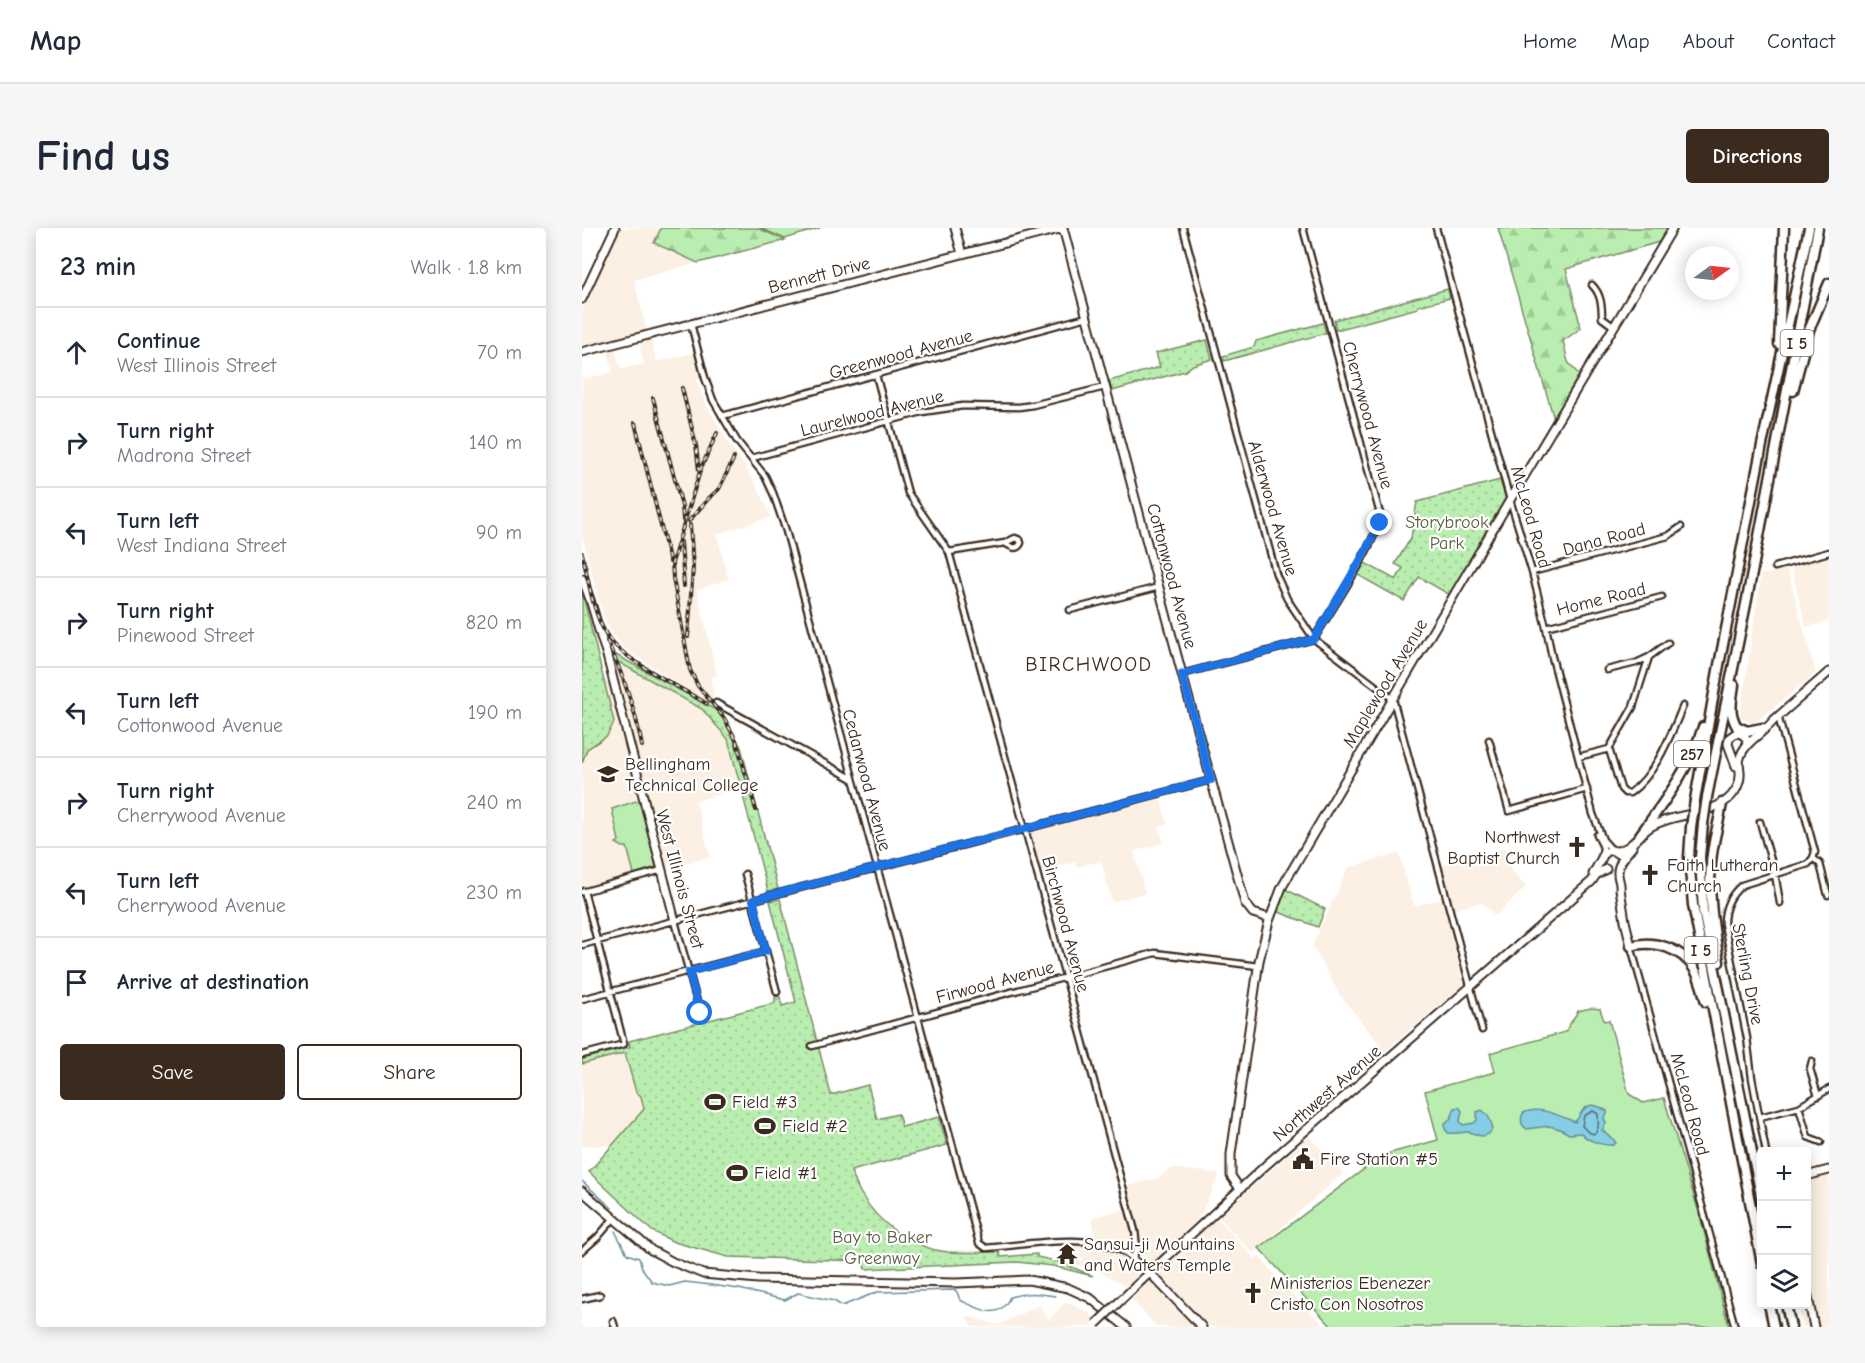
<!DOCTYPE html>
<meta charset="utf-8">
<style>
body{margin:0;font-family:"Comic Neue",sans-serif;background:#f6f6f7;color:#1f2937}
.controls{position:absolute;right:18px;bottom:18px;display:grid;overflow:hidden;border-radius:6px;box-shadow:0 3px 15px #0003}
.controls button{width:54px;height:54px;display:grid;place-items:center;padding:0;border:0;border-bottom:2px solid #e0e1e3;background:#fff;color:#1f2937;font:30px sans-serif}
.compass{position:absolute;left:1103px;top:18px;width:54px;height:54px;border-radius:50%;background:#fff;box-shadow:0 3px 15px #0003;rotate:75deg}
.stop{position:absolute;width:18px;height:18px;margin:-14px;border:4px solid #1a73e8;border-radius:50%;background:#fff}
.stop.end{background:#1a73e8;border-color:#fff;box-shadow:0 2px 6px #0008}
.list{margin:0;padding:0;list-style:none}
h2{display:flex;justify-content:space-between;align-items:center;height:78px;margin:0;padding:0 24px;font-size:26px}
h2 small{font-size:20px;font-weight:400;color:#747a83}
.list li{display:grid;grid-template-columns:39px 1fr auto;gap:18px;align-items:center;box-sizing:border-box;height:90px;padding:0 24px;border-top:2px solid #e0e1e3}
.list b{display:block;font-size:22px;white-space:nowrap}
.list p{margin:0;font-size:20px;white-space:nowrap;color:#747a83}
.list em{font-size:20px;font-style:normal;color:#747a83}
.actions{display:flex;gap:12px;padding:18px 24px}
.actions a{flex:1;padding:14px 0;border:2px solid #3b2a1e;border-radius:6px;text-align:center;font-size:21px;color:#3b2a1e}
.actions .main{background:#3b2a1e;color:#fff}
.icon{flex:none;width:33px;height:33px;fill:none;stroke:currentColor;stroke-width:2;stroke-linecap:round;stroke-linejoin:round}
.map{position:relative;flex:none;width:1247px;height:1099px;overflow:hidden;border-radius:6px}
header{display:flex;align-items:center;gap:36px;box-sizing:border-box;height:84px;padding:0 30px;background:#fff;border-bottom:2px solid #e0e1e3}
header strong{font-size:28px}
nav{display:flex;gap:33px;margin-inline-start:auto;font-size:21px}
.intro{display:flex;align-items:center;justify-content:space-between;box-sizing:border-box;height:144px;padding:0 36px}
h1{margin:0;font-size:42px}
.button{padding:15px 27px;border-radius:6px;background:#3b2a1e;color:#fff;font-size:21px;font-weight:700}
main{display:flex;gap:36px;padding:0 36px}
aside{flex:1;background:#fff;border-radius:6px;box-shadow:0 3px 15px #0003}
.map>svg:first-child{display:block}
</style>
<header>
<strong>Map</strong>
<nav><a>Home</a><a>Map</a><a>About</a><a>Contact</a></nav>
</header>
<div class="intro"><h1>Find us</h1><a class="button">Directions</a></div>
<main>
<aside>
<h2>23 min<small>Walk · 1.8 km</small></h2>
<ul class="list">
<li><svg class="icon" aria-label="ahead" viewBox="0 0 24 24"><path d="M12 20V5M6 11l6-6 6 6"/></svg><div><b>Continue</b><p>West Illinois Street</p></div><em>70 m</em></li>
<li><svg class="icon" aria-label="right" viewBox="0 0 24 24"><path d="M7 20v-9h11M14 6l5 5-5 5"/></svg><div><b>Turn right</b><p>Madrona Street</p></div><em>140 m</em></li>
<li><svg class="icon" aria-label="left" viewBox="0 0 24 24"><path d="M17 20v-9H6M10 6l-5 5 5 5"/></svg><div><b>Turn left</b><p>West Indiana Street</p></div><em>90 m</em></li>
<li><svg class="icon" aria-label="right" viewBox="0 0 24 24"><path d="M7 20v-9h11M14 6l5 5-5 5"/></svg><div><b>Turn right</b><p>Pinewood Street</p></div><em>820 m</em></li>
<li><svg class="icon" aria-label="left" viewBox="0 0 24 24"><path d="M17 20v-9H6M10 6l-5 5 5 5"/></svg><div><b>Turn left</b><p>Cottonwood Avenue</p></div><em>190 m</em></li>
<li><svg class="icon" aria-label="right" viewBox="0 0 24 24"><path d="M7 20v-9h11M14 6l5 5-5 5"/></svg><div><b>Turn right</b><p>Cherrywood Avenue</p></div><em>240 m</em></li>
<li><svg class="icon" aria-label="left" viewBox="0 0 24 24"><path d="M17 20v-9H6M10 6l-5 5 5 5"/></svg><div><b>Turn left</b><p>Cherrywood Avenue</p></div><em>230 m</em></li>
<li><svg class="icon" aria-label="arrive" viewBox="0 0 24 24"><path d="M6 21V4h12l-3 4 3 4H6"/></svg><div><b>Arrive at destination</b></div></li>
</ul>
<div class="actions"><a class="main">Save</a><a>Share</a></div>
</aside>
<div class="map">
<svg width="1247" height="1099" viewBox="0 0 1247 1099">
<defs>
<pattern id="forest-firs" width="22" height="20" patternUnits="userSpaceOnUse" patternTransform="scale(1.5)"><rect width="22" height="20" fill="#baeeb0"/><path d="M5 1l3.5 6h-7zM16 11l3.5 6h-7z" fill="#a1cc97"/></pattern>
<pattern id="park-dots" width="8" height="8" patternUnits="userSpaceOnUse" patternTransform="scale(1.5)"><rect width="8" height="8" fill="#baeeb0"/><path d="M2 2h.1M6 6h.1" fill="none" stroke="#a1cc97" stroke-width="1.8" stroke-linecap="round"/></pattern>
</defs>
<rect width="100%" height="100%" fill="#fff"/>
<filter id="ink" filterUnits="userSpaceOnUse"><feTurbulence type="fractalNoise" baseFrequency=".0167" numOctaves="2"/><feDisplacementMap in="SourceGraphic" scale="12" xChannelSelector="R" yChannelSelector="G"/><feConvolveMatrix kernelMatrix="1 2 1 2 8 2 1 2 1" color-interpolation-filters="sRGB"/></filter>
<g filter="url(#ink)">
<path fill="#fbf0e3" d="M39,0H79L72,15L116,35L52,52L65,102L0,119V83Z
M68,110L75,134L112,125L119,150L114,152L125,178L148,218L161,234L178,264L189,289L135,306L146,351L115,362L135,447L128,449L132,468L125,474L52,427L40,418L31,407L22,390L0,307V146L2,151L31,144L25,120L32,119L39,141L62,136L57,113Z
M1247,327V393L1224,399L1209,338Z
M1205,341L1234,445L1171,496L1158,489L1179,347Z
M30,431L122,481L145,511L157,560L114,573L128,629L84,640Z
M0,451L28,453L75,639L0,659Z
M578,568L585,596L577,599L582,615L552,623L563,665L530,674L519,633L494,639L493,634L459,643L448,603Z
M923,620L926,638L944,659L913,688L900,674L871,682L859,638Z
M817,625L832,678L860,671L881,754L880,758L803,823L758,767L730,718L766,640Z
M43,825L54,864L59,868L62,881L31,917L0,918V836Z
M727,908L761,945L671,1025L637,989Z
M1247,935V1099H1221L1216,1077L1224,1076L1225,942Z
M590,940L638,946L617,990L572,1034H568L564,1032L561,1027L544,959L578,949Z
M542,981L552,1014L550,1025L537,1015L514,1009L510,990Z
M635,990L673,1031L677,1028L712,1069L744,1099H628L577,1047V1044Z
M495,1015L517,1017L526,1020L544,1032L556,1041L558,1045L545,1059L517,1043L474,1031L484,1016Z
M568,1053L614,1099H575L549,1071Z
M488,1075L507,1085L520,1099H390L384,1088L416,1097L457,1077L467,1092L481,1076Z"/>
<path fill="#baeeb0" stroke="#7a8c67" stroke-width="1.5" d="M178,0H238L203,11Z
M54,573L58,575L60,580L74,639L52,646L45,619H41L34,615L37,613L30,581Z
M1009,780L1018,781L1022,793L1027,792L1047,866L1061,875L1082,870L1118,988L1147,1099H750L677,1020L801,927L856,912L843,863L913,844L908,825L983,804L996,783Z"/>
<path fill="url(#forest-firs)" stroke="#7a8c67" stroke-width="1.5" d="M79,0H175L203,12L116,35L72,15Z
M916,0H1085L1077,14L984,41L999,100L981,113L986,134L997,147L972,191Z"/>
<path fill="url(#park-dots)" stroke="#7a8c67" stroke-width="1.5" d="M866,61L868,70L836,78V80L754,102L752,92Z
M741,95L744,105L642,133L641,128L672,119L674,113Z
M625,112L630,131L611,137L603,143L530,163L527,153L578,139L574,125Z
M918,252L924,271L868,367L837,349L822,373L776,347L783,335L814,352L821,340L813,336L829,310L835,274Z
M0,363L32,494L25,508L5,521L0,535Z
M27,423L139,485L138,482L159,519L196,661L186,663L146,511L120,481L29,430Z
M703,661L743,681L736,699L694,683Z
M198,671L249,867L286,857L295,891L316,886L320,899L357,889L365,917L269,943C272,950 274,957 278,964C295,995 331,1021 366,1024C383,1025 401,1024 417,1024L419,1029L455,1026V1029L478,1034L511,1048L471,1038L435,1034L283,1041L281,1033L146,1029L92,1014L70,1003L7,944L62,881L59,868L54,864L43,825L0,836V831L48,819L47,813L193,775V768L198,769L200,778L214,774L188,673Z"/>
<path fill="#85cee5" stroke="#678c95" stroke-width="1.5" d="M1010,877L1018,879L1025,883V886L1022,890L1024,896L1020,902L1032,912L1034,915L1031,917C1022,918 1005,913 999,905L987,906L978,901L967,898L945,901C939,898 938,891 941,885C957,877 978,888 993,894C999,887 999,880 1010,877Z
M877,879L880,883L878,893L881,897L892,895L895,892V884L900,882C908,888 918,906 900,908C895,908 891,904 886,904C879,904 873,906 866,905L863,901V895L869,890L873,880Z"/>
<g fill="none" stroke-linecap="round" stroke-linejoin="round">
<path stroke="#596c6e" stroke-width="1.5" d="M1011,883L1016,886C1016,892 1018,902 1012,906L1006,904L1000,898L1002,888Z"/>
<path stroke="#678c95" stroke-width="1.5" d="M0,953L30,980
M33,1003L45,1026L57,1030L60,1040L70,1054L87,1058L103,1054L129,1057L157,1061L203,1072L216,1065L252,1073L260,1078L295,1064L373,1062L375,1064L378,1072C398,1081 416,1094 428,1069C444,1064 456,1065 473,1068"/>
<defs>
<path id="street" d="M601,0L694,346L705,371L732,411L811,471L900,802
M854,0L928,272L950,344L964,399L970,429L1011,586L1021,612L1030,622
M1010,57C1019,66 1020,77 1020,90L1031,98
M109,96L123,150L131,172L155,213L183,248L191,265L204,303L397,1015L404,1020C445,1017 504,1004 542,1024C551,1029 559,1038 568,1045
M294,147L326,265L367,324L553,1003L555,1020L551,1030
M140,188L505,89
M170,230L340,184L381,178L437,179L451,177L523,159
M367,324L423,315C429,319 435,323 439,315L438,312L433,310L423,315
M1193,339L1247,324
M950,344L1086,308L1099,299
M488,382L577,359
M964,399L1080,369
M1025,442L1054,435L1067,429
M600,446L732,411C747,385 797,312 798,286L721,0
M134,475L271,551
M907,512L927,583L1005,561
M1027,521L1039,561L1043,565H1048C1075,545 1088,508 1101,478
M996,529L1027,521L1051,479L1067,429L1086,415
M1178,594L1193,646L1198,675
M1015,607L1021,619L1020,627
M1231,630L1238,636L1246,667
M163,646L195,764
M0,664L80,642
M93,693L118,785
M0,717L629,552
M1049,718L1153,1099
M0,771L184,723
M230,818L573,725L676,738
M0,827L42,816L2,663
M1230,833L1228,841L1236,868
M1217,879L1226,909L1239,914
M1178,889L1217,879L1247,861
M1184,924L1170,850L1165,810L1142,695C1142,679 1148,667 1160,657L1226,636L1231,630L1233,624L1196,488
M0,1023L16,1009L32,990
M0,1071L18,1067
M31,1093L33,1099"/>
<path id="secondary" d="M373,0L380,26
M0,71L33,0
M0,124L481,0L600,446L663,675L671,685L687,690
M0,351C11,374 15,400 24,424L93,693
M1154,538L1146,516L1147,510L1154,505L1160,506L1165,511L1164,519
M1033,623C1049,623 1057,605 1070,598C1091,586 1116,588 1137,577C1150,571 1159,558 1158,544C1158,539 1156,535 1158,530C1162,514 1182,505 1192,492L1247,444
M1011,646L1023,624L1030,622L1036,626
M1049,718L1043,693L1038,661C1039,654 1036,652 1036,646C1035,636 1044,626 1050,619
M1224,948L1247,942
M658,961L649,948V926L677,733L687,693L700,659L928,272L1091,0
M0,963L69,1022L91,1034L121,1046L176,1051L374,1055L447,1052L486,1060L508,1070L544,1099
M568,1045L620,1099
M560,1052L684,937L1010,653L1014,647L1024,641
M1224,1059L1232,1099"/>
<path id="highway" d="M1197,116L1202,0
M1211,163L1227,102L1247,55
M1152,457C1149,478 1146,487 1159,505
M1155,498L1165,503L1180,500
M1125,569L1165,371L1236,0
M1113,572L1137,437L1180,217L1227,0
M1121,596L1118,629L1121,683L1180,973
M1109,599L1107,629L1111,677L1180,1036
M1058,607C1082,574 1109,538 1121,499
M1049,718C1072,711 1101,721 1113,742C1119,752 1121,764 1124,774
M1137,734C1132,702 1126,668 1129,636C1130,615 1137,596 1140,575
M1187,1076L1192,1099
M1204,1076L1209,1099"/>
</defs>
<use href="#street" stroke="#3b2a1e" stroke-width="9"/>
<use href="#secondary" stroke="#3b2a1e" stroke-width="11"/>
<use href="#highway" stroke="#3b2a1e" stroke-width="13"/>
<use href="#street" stroke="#fff" stroke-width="4.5"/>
<use href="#secondary" stroke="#fff" stroke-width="7"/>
<use href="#highway" stroke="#fff" stroke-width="8"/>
<defs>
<path id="rail" d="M100,160L114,217L117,243
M71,170L100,278L101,292
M53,195L88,334
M135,205L119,240L90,335L91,350L108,442L116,458L142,490L154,512
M107,293L127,270L137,261L152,230
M99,314L102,358
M0,325C7,352 10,385 26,409C41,432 100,460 125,476
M106,409L111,339L108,297
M25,413C40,444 54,484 60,518
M150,505L154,512L174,582"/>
</defs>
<use href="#rail" stroke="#3b2a1e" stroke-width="4"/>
<use href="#rail" stroke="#fff" stroke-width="1.5" stroke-dasharray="4.5" stroke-linecap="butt"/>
<defs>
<path id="secondary-bridge" d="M514,1096L560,1052"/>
<path id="highway-bridge" d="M1121,596L1125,569
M1109,599L1113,572"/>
</defs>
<use href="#secondary-bridge" stroke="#3b2a1e" stroke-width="11" stroke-linecap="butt"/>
<use href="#highway-bridge" stroke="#3b2a1e" stroke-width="13" stroke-linecap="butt"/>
<use href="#secondary-bridge" stroke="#fff" stroke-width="7"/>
<use href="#highway-bridge" stroke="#fff" stroke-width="8"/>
</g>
</g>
<g fill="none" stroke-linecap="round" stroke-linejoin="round" filter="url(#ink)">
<path stroke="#1a73e8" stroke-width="8" d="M118,785L107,744L184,723L171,672L629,552L600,446L732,411L778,333L798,295"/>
</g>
<defs>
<symbol id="university-bare" viewBox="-9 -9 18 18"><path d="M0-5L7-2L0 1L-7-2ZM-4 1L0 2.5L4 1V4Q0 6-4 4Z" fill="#3b2a1e" stroke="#fff" stroke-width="2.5" paint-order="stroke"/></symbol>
<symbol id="church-bare" viewBox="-9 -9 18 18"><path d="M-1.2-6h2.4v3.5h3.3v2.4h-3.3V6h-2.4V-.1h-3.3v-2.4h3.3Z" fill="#3b2a1e" stroke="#fff" stroke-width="2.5" paint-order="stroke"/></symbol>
<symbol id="stadium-bare" viewBox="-9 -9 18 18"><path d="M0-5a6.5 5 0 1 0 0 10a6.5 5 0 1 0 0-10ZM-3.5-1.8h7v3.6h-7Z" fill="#3b2a1e" stroke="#fff" stroke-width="2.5" paint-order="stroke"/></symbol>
<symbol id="civic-bare" viewBox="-9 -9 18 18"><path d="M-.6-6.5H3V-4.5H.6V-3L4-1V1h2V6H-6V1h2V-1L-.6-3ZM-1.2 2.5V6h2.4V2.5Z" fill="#3b2a1e" stroke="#fff" stroke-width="2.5" paint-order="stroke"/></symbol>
<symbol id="temple-bare" viewBox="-9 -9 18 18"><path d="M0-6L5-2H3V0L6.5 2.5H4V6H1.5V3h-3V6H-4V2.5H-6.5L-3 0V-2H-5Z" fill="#3b2a1e" stroke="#fff" stroke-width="2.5" paint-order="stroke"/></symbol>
</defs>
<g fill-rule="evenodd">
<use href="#university-bare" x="11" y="531" width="30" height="30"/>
<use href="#church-bare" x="980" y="604" width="30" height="30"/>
<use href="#church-bare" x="1053" y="632" width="30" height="30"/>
<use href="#stadium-bare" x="118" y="859" width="30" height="30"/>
<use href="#stadium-bare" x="168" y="883" width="30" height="30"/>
<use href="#civic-bare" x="706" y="916" width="30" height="30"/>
<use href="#stadium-bare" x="140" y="930" width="30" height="30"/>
<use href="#temple-bare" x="470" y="1011" width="30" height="30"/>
<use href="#church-bare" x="656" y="1050" width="30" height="30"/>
</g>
<g text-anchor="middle" stroke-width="4.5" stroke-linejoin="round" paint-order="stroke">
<g fill="#fff" stroke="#766a62" stroke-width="1.5">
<rect x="1198.5" y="102" width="33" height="26" rx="4.5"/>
<rect x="1092" y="513" width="36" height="26" rx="4.5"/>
<rect x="1102.5" y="709" width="33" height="26" rx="4.5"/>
</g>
<g font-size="16" font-weight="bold" fill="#3b2a1e">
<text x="1215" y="121">I 5</text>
<text x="1110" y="532">257</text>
<text x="1119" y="728">I 5</text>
</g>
<g font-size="18" fill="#3b2a1e" stroke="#fff">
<text transform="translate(237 47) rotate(-14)" y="6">Bennett Drive</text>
<text transform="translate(319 126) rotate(-15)" y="6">Greenwood Avenue</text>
<text transform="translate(290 185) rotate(-14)" y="6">Laurelwood Avenue</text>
<text transform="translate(786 187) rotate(75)" y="6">Cherrywood Avenue</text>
<text transform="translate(691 280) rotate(74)" y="6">Alderwood Avenue</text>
<text transform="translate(949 289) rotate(74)" y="6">McLeod Road</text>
<text transform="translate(1022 311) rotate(-15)" y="6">Dana Road</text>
<text transform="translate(590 348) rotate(75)" y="6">Cottonwood Avenue</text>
<text transform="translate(1019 371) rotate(-14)" y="6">Home Road</text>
<text transform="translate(803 455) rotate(-59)" y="6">Maplewood Avenue</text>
<text transform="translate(285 552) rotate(75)" y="6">Cedarwood Avenue</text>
<text transform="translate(98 651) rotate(75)" y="6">West Illinois Street</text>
<text transform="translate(484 696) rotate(75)" y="6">Birchwood Avenue</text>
<text transform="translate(1166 746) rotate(79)" y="6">Sterling Drive</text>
<text transform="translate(413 754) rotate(-15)" y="6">Firwood Avenue</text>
<text transform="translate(745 865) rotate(-41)" y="6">Northwest Avenue</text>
<text transform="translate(1108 876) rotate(75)" y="6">McLeod Road</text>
</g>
<g font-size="18" fill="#5b5b42" stroke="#fff">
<text x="865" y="300">Storybrook<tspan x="865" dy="21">Park</tspan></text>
<text x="300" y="1015">Bay to Baker<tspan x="300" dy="21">Greenway</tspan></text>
</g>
<g font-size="18" fill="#3b2a1e" stroke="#fff" text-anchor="start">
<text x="43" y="542">Bellingham<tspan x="43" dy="21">Technical College</tspan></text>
<text x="978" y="615" text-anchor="end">Northwest<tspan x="978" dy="21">Baptist Church</tspan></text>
<text x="1085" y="643">Faith Lutheran<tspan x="1085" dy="21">Church</tspan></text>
<text x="150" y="880">Field #3</text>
<text x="200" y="904">Field #2</text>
<text x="738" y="937">Fire Station #5</text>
<text x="172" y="951">Field #1</text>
<text x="502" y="1022">Sansui-ji Mountains<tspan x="502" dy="21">and Waters Temple</tspan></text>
<text x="688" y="1061">Ministerios Ebenezer<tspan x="688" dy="21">Cristo Con Nosotros</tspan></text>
</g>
<g font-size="20" letter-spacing="1.5" fill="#3b2a1e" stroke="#fff">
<text x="507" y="443">BIRCHWOOD</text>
</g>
</g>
</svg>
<div class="controls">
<button>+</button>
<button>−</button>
<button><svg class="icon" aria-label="layers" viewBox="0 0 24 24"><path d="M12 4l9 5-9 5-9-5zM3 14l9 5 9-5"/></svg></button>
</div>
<svg class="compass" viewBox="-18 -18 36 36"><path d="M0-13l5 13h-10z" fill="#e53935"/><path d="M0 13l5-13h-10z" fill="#747a83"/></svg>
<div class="stop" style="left:118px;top:785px"></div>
<div class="stop end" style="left:798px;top:295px"></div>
</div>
</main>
